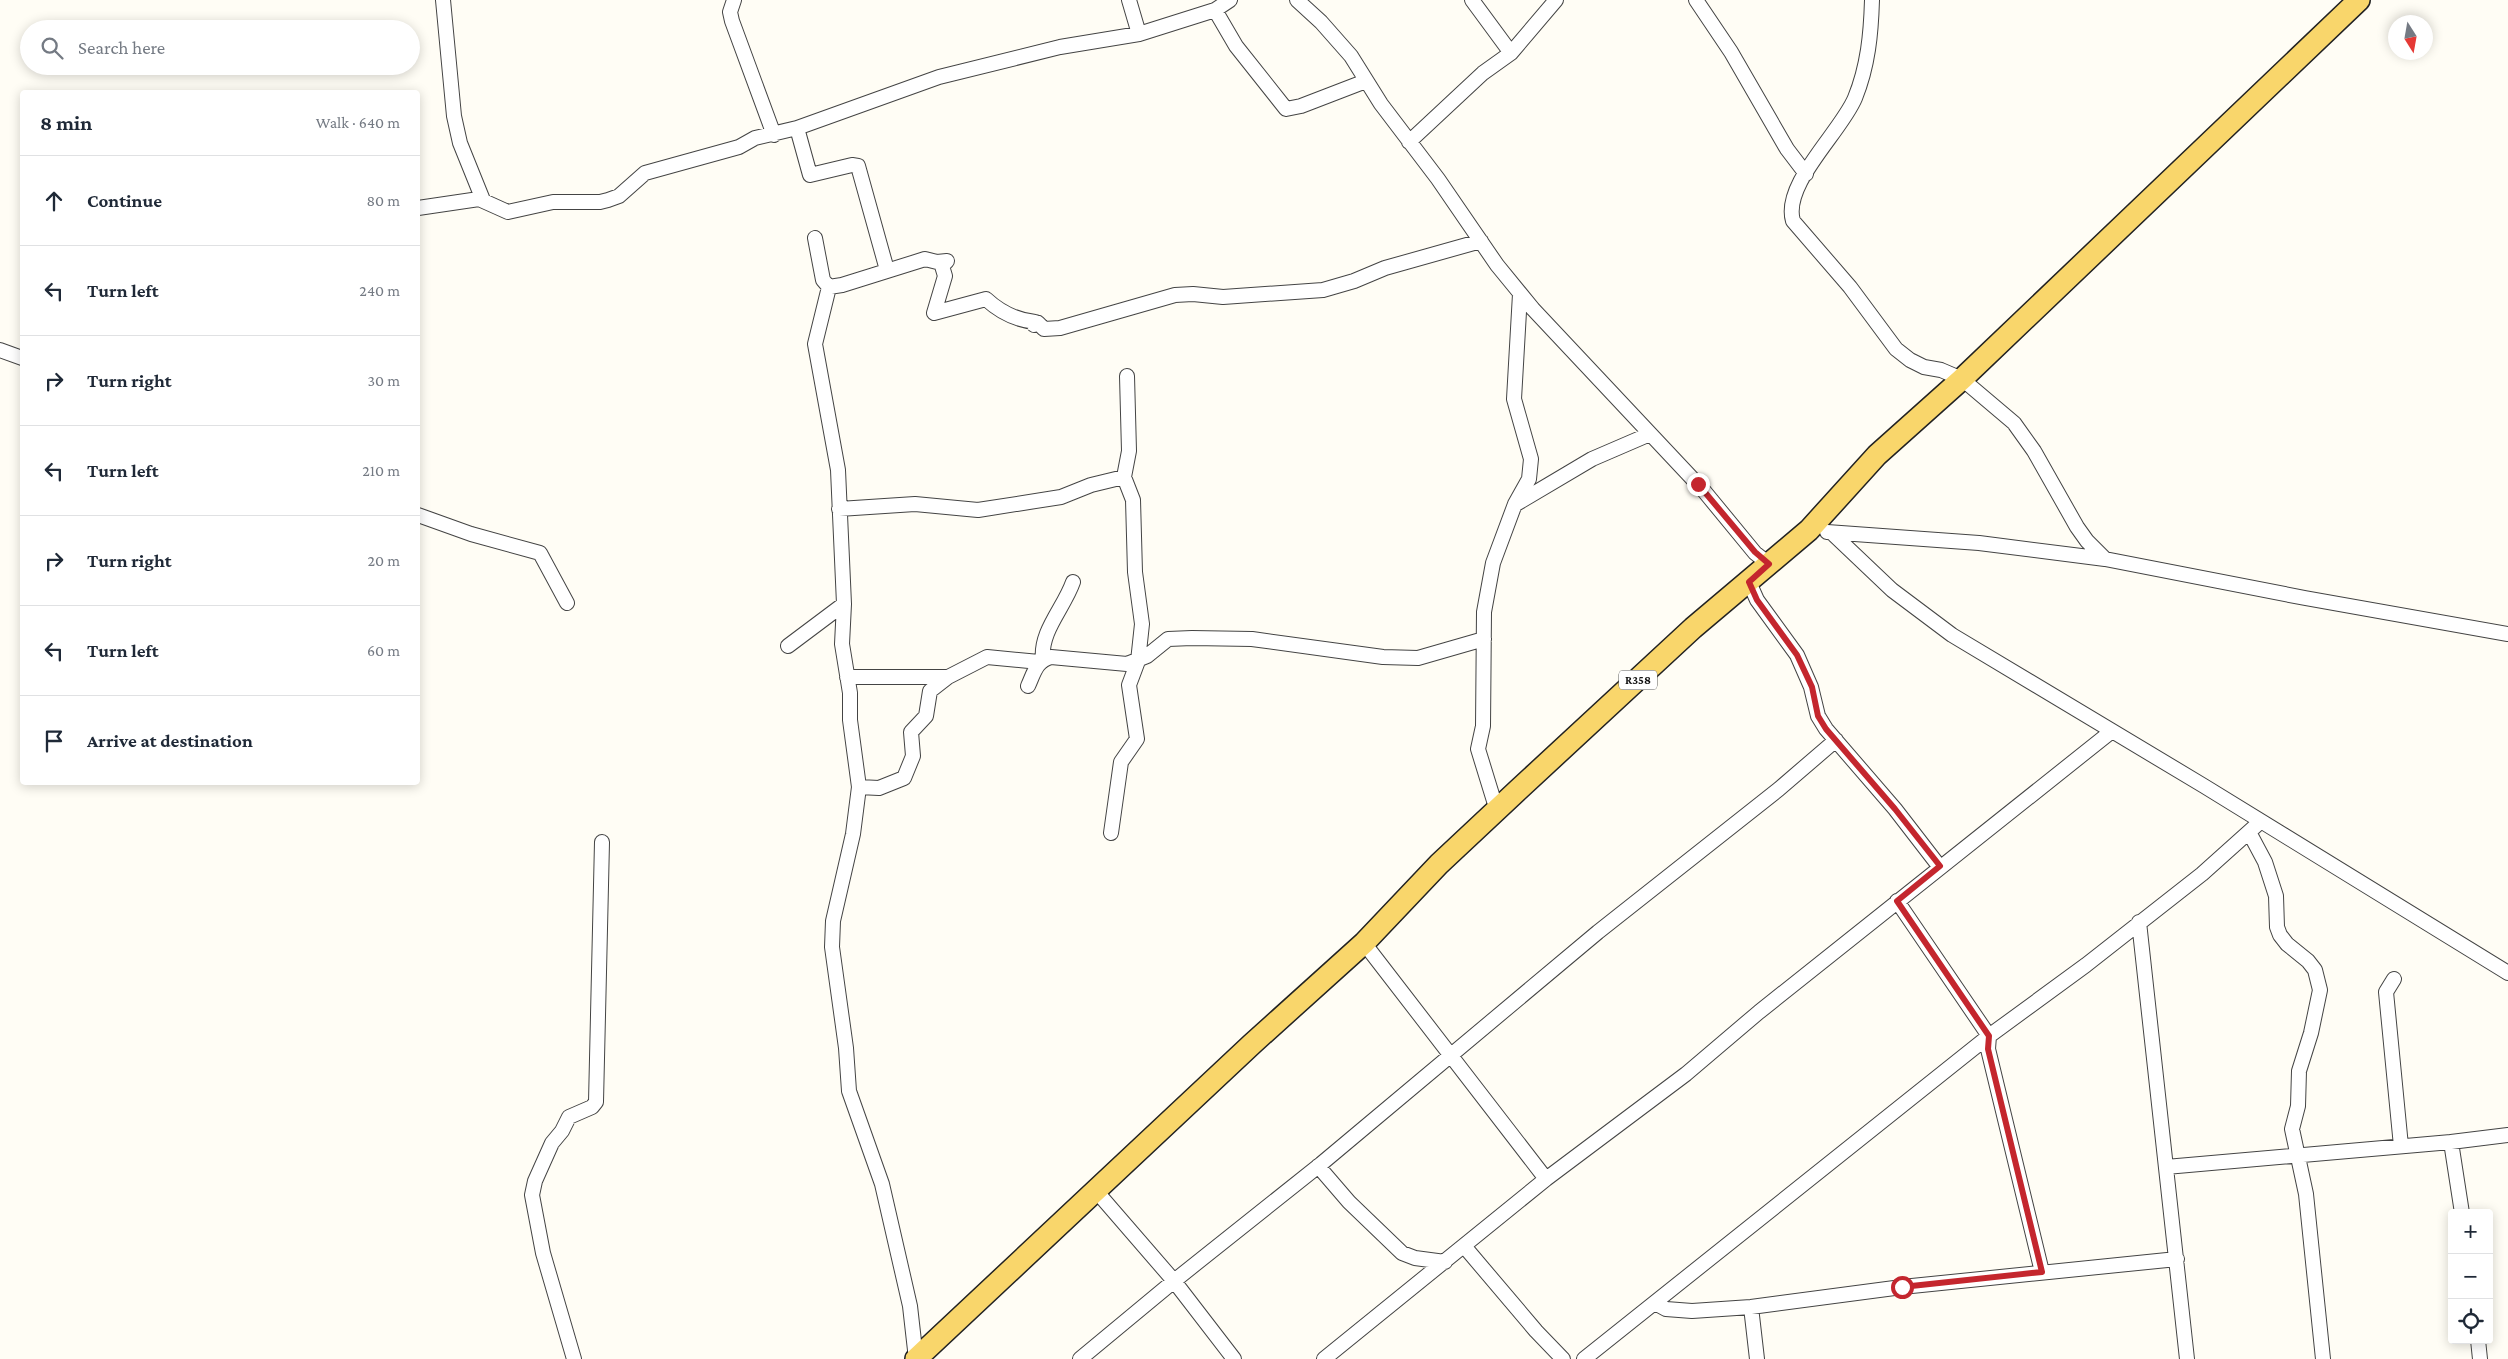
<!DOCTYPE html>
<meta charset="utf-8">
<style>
body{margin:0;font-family:"Crimson Pro",serif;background:#f2f2f3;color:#1f2937}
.controls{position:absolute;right:15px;bottom:15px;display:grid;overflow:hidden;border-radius:5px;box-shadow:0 2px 12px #0003}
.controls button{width:45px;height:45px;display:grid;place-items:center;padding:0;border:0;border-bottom:1px solid #e0e1e3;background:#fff;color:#1f2937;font:25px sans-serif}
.compass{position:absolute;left:2388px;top:15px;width:45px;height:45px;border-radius:50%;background:#fff;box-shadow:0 2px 12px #0003;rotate:169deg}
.stop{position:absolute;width:15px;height:15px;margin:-11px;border:4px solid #c4262e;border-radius:50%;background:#fff}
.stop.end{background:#c4262e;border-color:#fff;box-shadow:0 1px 5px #0008}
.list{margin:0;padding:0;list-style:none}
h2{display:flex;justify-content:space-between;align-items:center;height:65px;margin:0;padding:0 20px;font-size:21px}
h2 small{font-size:16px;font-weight:400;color:#747a83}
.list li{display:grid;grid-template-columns:32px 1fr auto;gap:15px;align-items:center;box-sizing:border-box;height:90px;padding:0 20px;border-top:1px solid #e0e1e3}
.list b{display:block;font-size:19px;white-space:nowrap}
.list em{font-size:16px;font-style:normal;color:#747a83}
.icon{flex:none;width:28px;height:28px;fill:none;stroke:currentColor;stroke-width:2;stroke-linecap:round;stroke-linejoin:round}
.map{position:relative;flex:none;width:2508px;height:1359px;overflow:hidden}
.search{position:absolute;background:#fff;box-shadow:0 2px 12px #0003;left:20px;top:20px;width:400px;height:55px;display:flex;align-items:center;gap:12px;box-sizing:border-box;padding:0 18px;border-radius:28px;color:#747a83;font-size:19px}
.panel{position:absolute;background:#fff;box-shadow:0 2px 12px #0003;left:20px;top:90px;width:400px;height:695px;border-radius:5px}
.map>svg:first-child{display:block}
</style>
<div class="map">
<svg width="2508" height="1359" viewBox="0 0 2508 1359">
<rect width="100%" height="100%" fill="#fffdf5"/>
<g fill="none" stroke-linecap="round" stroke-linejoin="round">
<defs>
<path id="street" d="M443,0L454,116L460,143L483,200
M734,0L730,12L732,21L774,135
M1129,0L1139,34
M1297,0L1321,22L1351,56L1381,104L1438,179L1497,265L1533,309L1704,491L1755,553L1769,564
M1472,0L1511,53
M1696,0L1731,52L1787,149L1806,174
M1872,0C1871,34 1868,66 1855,98C1841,132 1782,184 1793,221L1850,287L1896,349L1910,360L1924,367L1941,370L1962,379L2014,423L2034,451L2077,527L2087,541L2105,559
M1215,10L1236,46L1286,109L1301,106L1366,81
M797,128L810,175L852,165L858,166L887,270
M1409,142L1483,73L1511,53L1556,0
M418,208L479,199L508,212L553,202H600L608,200L619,196L645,173L739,147L755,138L797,128L939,77L1060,47L1139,34L1215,10L1230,0
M815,238L823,280L829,287L815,344L838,470L844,604L842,644L850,693V720L859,787L853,834L833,921L832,947L846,1048L849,1091L882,1184L910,1306L916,1359
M829,287L842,285L925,259L937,262L947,261L942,266L945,276L934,313L986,299C1000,312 1016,320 1035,322L1034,325L1038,323L1044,329L1060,328L1175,295L1193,294L1223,297L1323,290L1354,281L1385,268L1481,241
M0,350L22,358
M1516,504L1592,459L1650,434
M839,509L915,504L978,510L1061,497L1091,485L1124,477L1129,451L1127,376
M418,515L471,534L540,553L567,603
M1827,532L1979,543L2105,559L2305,598L2508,634
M1832,533L1892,590L1952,635L2204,786L2508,973
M1749,582L1757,600L1797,655L1811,687L1818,716L1826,729L1895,809L1939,866
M788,646L844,604
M1043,659C1040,631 1064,608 1073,582
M847,677H948L987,657L1039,662
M1028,686C1034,673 1036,661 1051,657L1127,664L1147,656L1168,639L1192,638L1252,639L1383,657L1418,658L1484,639
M859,787L879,788L904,778L913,756L911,732L926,716L930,691L948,677
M1500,807L1494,801L1478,749L1483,726L1484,612L1493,563L1515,504L1529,479L1531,459L1514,399L1520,294
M2249,832L2265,862L2276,896L2277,927L2280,935L2287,944L2308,961L2315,970L2320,990L2311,1033L2299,1071L2298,1106L2292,1129L2306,1194L2323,1359
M1111,833L1121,762L1137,739L1129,685L1138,661L1142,624L1135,572L1133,500L1124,477
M1897,901L1989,1036L1988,1049L2042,1272
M2139,922L2187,1359
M1364,943L1546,1179
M2394,979L2386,992L2401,1146
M2451,1142L2462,1213
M1318,1166L1349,1202L1402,1253L1415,1258L1445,1262
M2166,1167L2451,1142L2508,1135
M1097,1192L1174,1281L1234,1359
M1464,1246L1536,1331L1563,1359
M1655,1303L1666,1309L1692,1311L1751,1307L1902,1287L2177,1259
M1751,1307L1757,1359
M2478,1340L2480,1359
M574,1359L543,1253L532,1195L535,1181L552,1143L562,1131L569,1117L592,1107L596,1102L602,842
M1080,1359L1174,1281L1321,1164L1598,932L1779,789L1836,740
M1324,1359L1546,1179L1686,1074L1759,1012L2112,731
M1584,1359L1989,1036L2086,965L2202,874L2260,822"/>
<path id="primary" d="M916,1359L1252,1044L1364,943L1439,864L1518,790L1693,628L1809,530L1877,455L1962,379L2359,0"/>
</defs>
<use href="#street" stroke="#444" stroke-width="16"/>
<use href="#primary" stroke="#222" stroke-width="24"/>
<use href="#street" stroke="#fff" stroke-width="14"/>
<use href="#primary" stroke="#f9d66b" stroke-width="21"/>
</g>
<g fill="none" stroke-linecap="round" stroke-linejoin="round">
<path stroke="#c4262e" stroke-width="6" d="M1698,484L1755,552L1769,564L1749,582L1757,600L1797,655L1812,687L1818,716L1826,729L1895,809L1940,866L1897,901L1989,1036L1988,1049L2042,1272L1902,1287"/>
</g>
<g text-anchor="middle" stroke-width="5" stroke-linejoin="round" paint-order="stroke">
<rect fill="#fff" stroke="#585858" stroke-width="1" x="1619" y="670.5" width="38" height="19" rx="4"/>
<g font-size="12" font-weight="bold" fill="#111">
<text x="1638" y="684">R358</text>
</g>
</g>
</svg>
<div class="controls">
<button>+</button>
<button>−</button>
<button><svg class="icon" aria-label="locate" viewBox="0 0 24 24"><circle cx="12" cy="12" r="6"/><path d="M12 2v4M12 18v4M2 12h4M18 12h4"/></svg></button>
</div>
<svg class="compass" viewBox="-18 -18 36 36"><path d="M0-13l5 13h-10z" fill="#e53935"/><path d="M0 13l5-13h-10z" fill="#747a83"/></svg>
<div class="stop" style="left:1902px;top:1287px"></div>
<div class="stop end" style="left:1698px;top:484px"></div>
<div class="search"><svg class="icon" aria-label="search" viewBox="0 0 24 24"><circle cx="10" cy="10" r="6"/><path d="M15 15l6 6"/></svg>Search here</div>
<section class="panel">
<h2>8 min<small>Walk · 640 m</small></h2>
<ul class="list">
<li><svg class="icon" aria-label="ahead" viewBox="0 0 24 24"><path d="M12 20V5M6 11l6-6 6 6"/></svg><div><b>Continue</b></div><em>80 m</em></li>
<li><svg class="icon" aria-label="left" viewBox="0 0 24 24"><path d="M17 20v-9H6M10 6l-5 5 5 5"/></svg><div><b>Turn left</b></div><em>240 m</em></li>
<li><svg class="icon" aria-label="right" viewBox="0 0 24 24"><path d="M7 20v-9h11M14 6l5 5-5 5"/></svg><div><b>Turn right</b></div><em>30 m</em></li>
<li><svg class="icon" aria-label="left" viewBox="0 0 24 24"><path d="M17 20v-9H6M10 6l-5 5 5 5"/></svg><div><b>Turn left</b></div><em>210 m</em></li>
<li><svg class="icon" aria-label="right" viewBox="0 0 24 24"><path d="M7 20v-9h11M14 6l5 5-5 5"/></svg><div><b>Turn right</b></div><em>20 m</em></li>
<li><svg class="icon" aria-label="left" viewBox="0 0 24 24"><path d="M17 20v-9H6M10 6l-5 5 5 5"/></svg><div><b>Turn left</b></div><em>60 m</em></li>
<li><svg class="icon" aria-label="arrive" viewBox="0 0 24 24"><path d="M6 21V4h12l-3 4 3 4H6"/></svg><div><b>Arrive at destination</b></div></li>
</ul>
</section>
</div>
